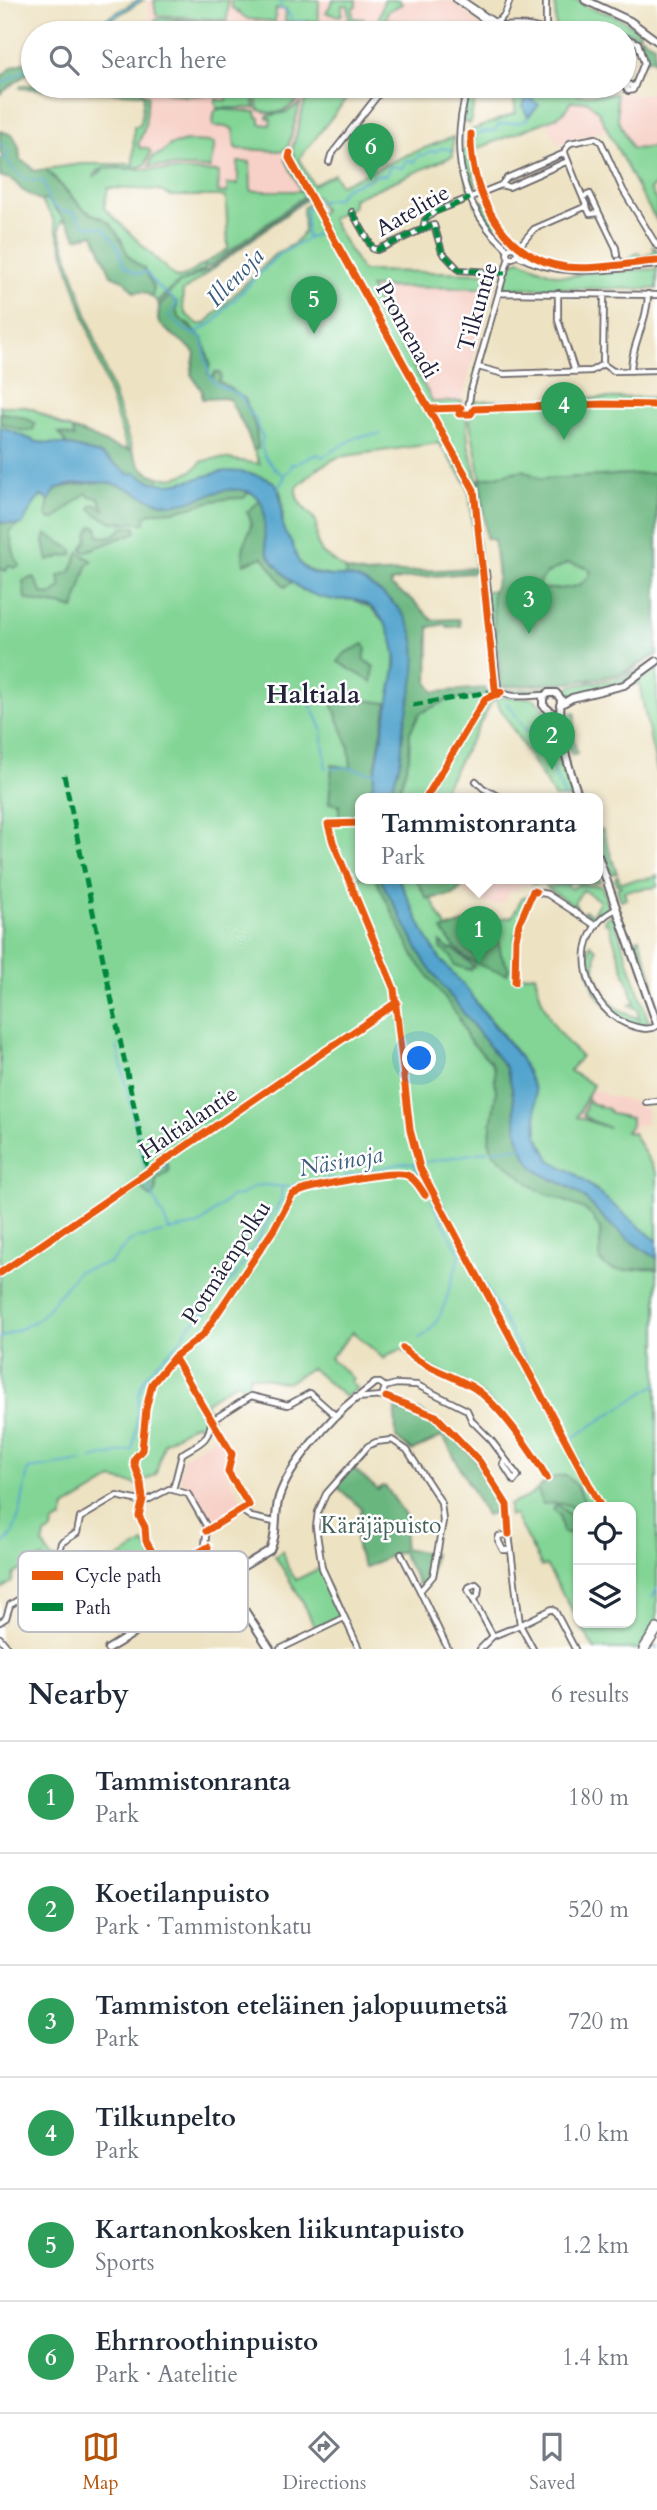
<!DOCTYPE html>
<meta charset="utf-8">
<style>
body{margin:0;font-family:Cardo,serif;background:#f2f2f3;color:#1f2937}
.controls{position:absolute;right:21px;bottom:21px;display:grid;overflow:hidden;border-radius:14px;box-shadow:0 2px 5px #0004}
.controls button{width:63px;height:63px;display:grid;place-items:center;padding:0;border:0;border-bottom:2px solid #e0e1e3;background:#fff;color:#1f2937;font:35px sans-serif}
.you{position:absolute;left:420px;top:1059px;width:24px;height:24px;margin:-18px;border:5px solid #fff;border-radius:50%;background:#1a73e8;box-shadow:0 0 0 10px #1a73e833}
.badge{display:grid;place-items:center;width:46px;height:46px;border-radius:50%;background:#b45309;color:#fff;font-size:23px;font-weight:700}
.pin{position:absolute;translate:-50% -58px;filter:drop-shadow(0 2px 4px #0008)}
.pin::after{content:'';position:absolute;top:37px;width:24px;height:21px;background:inherit;clip-path:polygon(0 0,100% 0,50% 100%)}
.popup{position:absolute;left:355px;top:793px;width:248px;height:91px;box-sizing:border-box;display:grid;place-content:center;border-radius:14px;background:#fff;filter:drop-shadow(0 2px 5px #0005);font-size:23px;white-space:nowrap;color:#747a83}
.popup b{font-size:26px;color:#1f2937}
.popup::after{content:'';position:absolute;left:50%;top:100%;margin-left:-14px;border:14px solid transparent;border-top-color:#fff}
.list{margin:0;padding:0;list-style:none}
h2{display:flex;justify-content:space-between;align-items:center;height:91px;margin:0;padding:0 28px;font-size:30px}
h2 small{font-size:23px;font-weight:400;color:#747a83}
.list li{display:grid;grid-template-columns:46px 1fr auto;gap:21px;align-items:center;box-sizing:border-box;height:112px;padding:0 28px;border-top:2px solid #e0e1e3}
.list b{display:block;font-size:26px;white-space:nowrap}
.list p{margin:0;font-size:23px;white-space:nowrap;color:#747a83}
.list em{font-size:23px;font-style:normal;color:#747a83}
.icon{flex:none;width:38px;height:38px;fill:none;stroke:currentColor;stroke-width:2;stroke-linecap:round;stroke-linejoin:round}
.map{position:relative;flex:none;width:657px;height:1649px;overflow:hidden}
.search{position:absolute;background:#fff;box-shadow:0 2px 5px #0004;left:21px;right:21px;top:21px;height:77px;display:flex;align-items:center;gap:18px;box-sizing:border-box;padding:0 24px;border-radius:38px;color:#747a83;font-size:26px}
.sheet{height:763px;background:#fff}
nav{display:flex;justify-content:space-around;align-items:center;box-sizing:border-box;height:98px;border-top:2px solid #e0e1e3;background:#fff;font-size:19px;color:#747a83}
nav a{display:grid;justify-items:center;gap:4px}
nav .on{color:#b45309}
.map>svg:first-child{display:block}
</style>
<div class="map">
<svg width="657" height="1649" viewBox="0 0 657 1649">
<rect width="100%" height="100%" fill="#fff"/>
<filter id="ink" filterUnits="userSpaceOnUse"><feTurbulence type="fractalNoise" baseFrequency=".0143" numOctaves="2"/><feDisplacementMap in="SourceGraphic" scale="14" xChannelSelector="R" yChannelSelector="G"/><feConvolveMatrix kernelMatrix="1 2 1 2 8 2 1 2 1" color-interpolation-filters="sRGB"/></filter>
<filter id="wash" filterUnits="userSpaceOnUse"><feTurbulence type="fractalNoise" baseFrequency=".00686" numOctaves="4" result="noise"/><feDisplacementMap in="SourceGraphic" scale="28" xChannelSelector="R" yChannelSelector="G"/><feGaussianBlur stdDeviation="1.57" result="paint"/><feColorMatrix in="noise" values="0 0 0 0 0 0 0 0 0 0 0 0 0 0 0 0 0 1.4 0 .05"/><feComposite in="paint" operator="in"/></filter>
<g filter="url(#wash)">
<rect width="100%" height="100%" fill="#ede2c2"/>
<path fill="#f7d1c7" d="M148,0H389L388,11L402,4L399,0H451L482,27V33H134L151,31Z
M140,86H312L294,154L287,158L305,191L301,195L226,198L220,196H170L159,190L108,188L109,163L133,164L134,126H139L141,122L144,94Z
M657,90V147L633,149L618,119L616,97L624,92L632,95H642Z
M587,101L598,111L607,130L557,144L547,120L565,111L570,102Z
M370,287L493,288L460,407L437,408Z
M462,878H535L532,884L519,886L520,890L511,891L503,903L493,906L467,894L463,890Z
M591,1088L612,1097L637,1102V1107L648,1109L646,1125H635L633,1133L613,1129L577,1117Z
M218,1435L230,1453L227,1475L246,1506L212,1527L179,1476L184,1456Z"/>
<path fill="#83d596" stroke="#527c68" stroke-width="2" fill-rule="evenodd" d="M138,0H143L90,33H82Z
M154,0H228L227,20L156,15Z
M231,0H319L318,33H316L318,27L316,21L285,22L286,9H276L275,22L248,19L232,8Z
M333,0H356V6L353,7V18L364,19L365,29H360V23L349,22L348,5H342V14L340,16L326,13Z
M384,0H399L402,4L388,11L380,33H375Z
M555,0H577C586,8 592,9 603,12C616,15 630,24 640,33L638,36L612,25L566,28V33H556Z
M160,18L176,19L175,33H156L155,20Z
M388,19L407,25L405,33H383Z
M21,85L140,88L144,94L148,95L145,127L138,144L140,148H147L151,152L145,165C127,173 111,160 94,174V177L106,168L219,172L218,192L227,193V184H238V162H250L251,191H301L285,158L290,162L307,193L301,191L304,196L208,267L205,265V269L177,284L157,301L152,297L154,288L134,264L126,252L121,239L108,222L86,211L46,169L81,164H133L134,126H139L141,122L144,94L20,88ZM108,188L159,190L170,196H220L226,198L228,249L183,277L176,278L104,208Z
M164,86H214L212,94L185,96L167,92Z
M217,86H251L255,108H218L216,106V99L227,101V95H217Z
M254,86C261,89 292,86 305,86C300,105 278,120 258,109Z
M309,86H383L355,88L299,159L313,185L334,174L340,185L407,155L453,137V156L353,199V207L331,219L362,271L497,273L493,288L370,287L433,402L462,401L460,407L466,410L468,443L479,488H475L453,447L452,441L447,442L472,491L481,569L475,568L470,497L466,483L439,443L338,457L318,468L296,488C295,504 307,509 316,521L317,543L322,553L346,570V577C326,575 303,576 295,554C293,551 293,547 292,544C289,539 285,536 284,530C280,515 288,488 270,480C227,460 199,487 159,484L66,445L37,442L4,428H0V423H2L0,406H22L33,409L63,426L85,434L143,469C157,484 190,479 201,462C221,454 239,462 260,464L253,449H258L256,429L245,399L208,374L209,364L203,338L195,334L190,325L181,321L169,297L159,306L158,303L179,284L208,270L306,197H309L319,215L323,210L317,197H313L292,159L294,156L292,150ZM308,198L310,202L303,208L304,232L295,243L274,255L206,323L200,325C183,314 181,311 183,291Z
M515,86H574L577,95L616,94L618,119L632,149L657,147V184L650,189L657,202V221L640,193L598,111L587,101L570,102L565,111L557,117L471,151L472,130L516,113L513,94Z
M468,93L476,95L470,124L462,121Z
M300,104L288,147L282,151L237,149L235,147L233,130L230,127L213,126L214,113L217,109L256,112L257,117L260,118V124L270,125L271,119L267,118V116L287,112Z
M187,141L211,142L215,144L210,168L149,166L152,157L162,153L170,145Z
M469,150L476,186L469,190L462,151Z
M46,199L67,222L61,221L59,230L132,450L127,449L52,216L41,201Z
M483,201L497,225L493,230L475,204Z
M652,246L657,249V259L624,262L638,252L642,258L655,251Z
M520,260C538,267 563,283 582,273L655,269L657,267V289L503,288L510,263Z
M657,397V655L628,672L588,681L578,671L505,645L492,643L486,591L505,590L489,511H482L479,479L481,478L470,423L473,399L474,401Z
M130,484L260,487L302,590L328,599L354,600L371,608L386,624L396,650L394,678L370,798H360V878H380L426,964L506,1068L519,1140L537,1172L556,1182L634,1244L657,1258V1621L639,1649H594L580,1623H631V1507H578V1620L546,1565L542,1567L514,1514L509,1516V1505L528,1497L548,1481C537,1455 494,1399 469,1385C450,1375 416,1364 403,1349L389,1354L384,1359L353,1332L330,1358L353,1379L350,1381L357,1389L345,1397L311,1368L287,1383L250,1375L247,1387L250,1392L247,1394L238,1381L204,1403L213,1417L199,1427L196,1423L164,1443L156,1474L143,1482L144,1501L141,1500L139,1485L113,1479L65,1508L62,1519L53,1524L52,1531L45,1535L43,1544L51,1558L55,1559L52,1569L43,1557L14,1574L12,1582L0,1590V491Z
M657,663V772L639,683L611,692V690L639,677L643,679Z
M640,670L621,683L567,695L568,689L572,686L615,679Z
M561,687L565,695C550,688 526,694 508,693L504,691Z
M489,692L496,693L494,697L533,698L556,720L558,744L576,798H555L494,698L439,798H389L401,741L424,700Z
M575,713L573,738L577,753L572,754L569,744L568,715Z
M602,829L617,873L612,874L598,832Z
M598,874L600,882L532,884L536,878H547L548,880L594,879L598,878Z
M657,875V887L624,891L626,899L621,900L617,889L621,886L616,884L615,878L618,876L620,882L652,878Z
M398,878H420L447,929L495,922L494,919L512,917L522,898L530,895L516,932L513,970H517V976L535,974C541,1008 555,1033 581,1056L570,1071L593,1085L577,1117L609,1128C600,1123 590,1122 583,1115L588,1100L592,1104L599,1105L598,1106L607,1108L612,1114L631,1118V1125L626,1132L633,1133L657,1174V1241L605,1200L597,1190L550,1160L537,1135L536,1113L528,1073L502,1033L440,959L428,940Z
M568,885L571,889L578,885L602,886L608,907L593,919L583,912L586,911L592,915L600,901L583,890L574,903L579,910L546,887Z
M611,914L614,919L650,1026C626,1028 609,1012 596,994L602,991L616,1008L639,1019L638,1009L630,1005L635,1003L608,923H605L604,920Z
M639,938L654,983L649,984L634,940Z
M590,944L596,949L595,971L601,989L595,992L588,970Z
M144,1543L154,1559L153,1563L125,1581L122,1576L104,1572L99,1583L96,1582L98,1571Z
M283,1551L288,1568L296,1580L320,1568L339,1613L337,1617L315,1628L303,1602L275,1556Z"/>
<path fill="#6ab67f" stroke="#466c5d" stroke-width="2" fill-rule="evenodd" d="M176,19L227,23L226,33H175Z
M639,36L654,44L655,62L650,58L645,61Z
M33,59V69L0,94V78L12,67Z
M0,131L13,135L19,147L20,160L29,165L34,171L46,169C58,182 70,197 84,209C91,215 101,216 108,222C124,236 123,260 144,268L154,288L152,297L144,292H134L125,281L111,275L94,234L77,238L67,222L47,199L41,201L22,190L13,180L0,176V159L3,157L0,153Z
M169,297L177,302C178,306 176,310 177,314C178,318 199,336 203,338L210,364L208,374L213,377L215,372L220,373L221,378L218,381L245,399L256,429L258,449H253C248,430 238,417 230,400L225,398L202,399V391L191,374L195,354C185,339 167,335 158,321L159,306Z
M0,413C14,414 23,416 35,423L33,430C22,434 11,425 0,423Z
M73,430C93,434 112,450 132,450C138,465 144,473 159,477V484L150,483L147,479L129,474L102,455L67,445L59,433L74,437Z
M523,470L541,479L657,473V655L618,675L569,683L501,687L492,595L498,577L494,540L486,538L481,479ZM568,563L585,567L591,572C584,591 559,589 541,589L538,584L547,573Z
M104,481C111,483 119,484 126,487C142,494 154,504 172,504C195,504 226,481 248,492L244,498C218,498 203,504 178,510C166,513 156,509 145,516V523C123,523 105,525 90,508L94,504L104,509L99,498L89,496L86,493L55,519H50L46,515L49,500L57,488Z
M260,501C270,517 262,535 267,551C271,563 284,572 292,582L285,587L263,557L244,564C243,558 242,551 244,546C247,532 256,526 247,512Z
M0,522L19,525L9,531L15,557L20,566L14,568L9,565L6,571L0,569Z
M92,526L97,527L99,536C106,539 118,535 122,528L135,527L136,532L85,552L82,550L88,539L87,535Z
M46,534L73,550L72,555L63,556L48,561L44,542Z
M79,552L92,561L87,566L74,609C57,602 41,606 25,598L23,581L34,577L42,593L52,595L61,587L59,576L70,572Z
M475,568L481,569V572L409,578L391,582V586L412,600L432,620L459,619L460,626L448,627L445,624L429,627L428,684L434,692L486,688L485,694L448,700L420,713L410,732L409,758L397,798H389C392,786 397,774 400,761C403,749 401,736 404,724C415,677 429,629 384,595C371,586 361,578 346,577V570L367,574Z
M364,644L366,649L364,659L374,667L372,682L338,662L345,653Z
M357,699L387,703L370,798H360V821H339V805L329,803L332,765L351,768L349,748L332,703L335,701Z
M375,878H380L426,964L506,1068C518,1096 511,1125 524,1152C538,1182 561,1177 582,1196C591,1203 597,1212 605,1219C621,1235 638,1247 657,1258V1269C636,1265 615,1279 600,1261V1230L592,1216L584,1209L537,1190L493,1153L489,1140L496,1093L494,1069L490,1061L468,1039L458,1016L416,960Z
M415,878H462V887L453,895L427,899Z
M494,919L501,954L509,969L507,974C475,966 460,958 442,930L467,922Z
M440,942L450,950L452,948L474,966L470,970L454,965L452,957L440,948Z
M167,1162L169,1171L156,1181V1193L151,1198L141,1188L139,1180Z
M395,1405L401,1412L420,1411L445,1427L475,1460L502,1508L486,1516L443,1436L412,1451L396,1438Z
M352,1467L378,1490L382,1486L386,1487L407,1518L403,1548L434,1554L430,1577L423,1586L419,1585L401,1551L364,1568C355,1550 353,1527 362,1509L336,1486Z
M566,1475L577,1486L588,1507H578V1541L570,1533H563L559,1515L553,1509L556,1505L560,1506L574,1519L576,1513C568,1499 555,1504 542,1504L538,1490C545,1479 554,1477 566,1475Z"/>
<path fill="#53a4ce" stroke="#3a6384" stroke-width="2" d="M527,95L539,105L528,117L523,107Z
M0,428H4L37,442L67,445L102,455L129,474L136,473C162,494 191,479 220,472C236,469 262,475 275,483C285,501 279,512 284,530C285,535 289,538 292,543C296,552 295,560 303,567C320,582 346,571 364,582C431,620 419,661 404,725C401,737 403,750 400,762C397,774 392,786 389,798H370L396,664C395,639 383,607 356,600C347,598 338,601 329,599C316,597 300,590 291,581C283,573 272,563 267,552C259,531 276,495 242,490C218,486 197,503 174,504C154,505 141,493 124,487C105,479 77,482 57,488L49,500L41,496C33,504 28,513 23,524L19,525L0,522Z
M380,878H398L428,940L440,959L469,991L476,1003L520,1057L535,1090L537,1135L550,1160L577,1175L657,1241V1258C638,1247 621,1235 605,1219C597,1212 591,1203 582,1196C561,1177 537,1182 524,1152C511,1125 518,1096 506,1068L426,964Z"/>
<g fill="none" stroke-linecap="round" stroke-linejoin="round">
<path stroke="#53a4ce" stroke-width="2" d="M281,0L280,9L286,10L293,21L305,22
M87,33L140,0
M0,85L33,65
M0,143L8,153L5,158C17,175 23,182 44,181L49,203L62,211L74,212L84,225L104,228L117,245L124,265L137,274L147,272C157,291 166,289 177,304L169,316L185,330L203,338C205,351 206,378 216,384C224,388 234,391 241,397C247,404 247,414 256,419L258,429L263,437C256,453 275,469 285,477L277,490
M463,144L473,141L479,133L496,130L498,125L525,121L528,117
M318,202L337,198L345,188L367,180L375,175H386L390,166L402,168L407,160L414,162L419,155H425L431,151L435,152L441,148L451,150
M309,238L320,232
M195,333C202,328 209,327 216,320C223,314 224,307 232,302L277,256L307,239L306,210L312,205
M284,474L291,469V464H296L317,454L322,457L357,437L381,434
M306,696L312,708
M507,703L526,730L544,735L549,749L547,757L565,798
M314,711L322,729L326,769
M331,769C350,764 358,772 376,773
M117,1045L145,1169
M492,1150L523,1147
M414,1164L428,1193
M147,1177L149,1188L170,1231
M147,1179L166,1165
M440,1198L459,1236
M167,1231L199,1225L231,1197L241,1195L254,1187L262,1185L288,1187L332,1178L340,1180L346,1176L403,1163L416,1164L488,1151
M461,1240L527,1363
M0,1338L36,1321L47,1310L78,1271L110,1263L129,1242L138,1237L142,1238L162,1233
M419,1338C443,1329 452,1278 460,1254L432,1201
M529,1368L563,1432
M91,1459L132,1450C139,1429 134,1399 144,1380C151,1366 167,1355 177,1344C185,1336 187,1323 198,1320L200,1315L206,1313L212,1303L237,1274L281,1200L282,1187
M580,1464L570,1445L571,1439L657,1384
M0,1547L12,1535L20,1513L28,1469L83,1461
M652,1598L657,1589
M656,1649L657,1647"/>
</g>
</g>
<g filter="url(#ink)">
<g fill="none" stroke-linecap="round" stroke-linejoin="round">
<defs>
<path id="minor" d="M456,0L486,21L488,25
M462,0L493,21
M497,23L505,14L510,0
M499,26C515,25 535,24 550,33
M546,30V0
M487,33L489,23L496,21L498,24L496,31H491L488,28
M587,33H613
M624,37L638,43L644,63L633,90L628,91L626,88L628,84L633,87
M468,86C454,134 455,184 486,226C492,235 501,242 508,250
M565,153L507,178L501,185L509,187L568,161
M329,162L331,155L385,86
M583,197L590,194L599,213L590,214C581,194 573,174 565,153V150L570,143L596,138L601,142L623,190L657,246
M352,212L373,249L377,250L423,229L425,220L434,212L501,185
M599,213L616,248L617,255
M423,229L434,225L442,252L459,270L505,273
M507 253a5 5 0 1 1 10 0a5 5 0 1 1-10 0Z
M516,250L534,229L587,206
M516,255C563,280 607,269 657,265
M619,260L621,268
M499,293L657,295
M558,293V320L575,372
M603,364L604,294
M478,367L504,374L591,371L603,364L613,371L657,370
M631,371C631,345 648,321 648,294
M468,408L471,390L509,257
M486,572L498,688C507,701 530,695 545,695
M476,781L483,788L501,798
M536,892L547,894L596,926
M616,909C564,934 584,1015 636,1027C644,1029 650,1030 657,1026
M646,1102L657,1101
M375,1383H380L385,1387L382,1396L356,1398Z
M385,1387L396,1384L417,1385L467,1410L472,1421L491,1440L518,1476L514,1481L503,1464L505,1460
M173,1490L182,1454C198,1443 209,1443 211,1421L251,1396L288,1405L310,1393L336,1416
M245,1513L251,1517L274,1522
M511,1550H503L498,1540L499,1536L509,1534L520,1625L533,1649
M401,1554L420,1591
M144,1591L160,1617
M474,1600L478,1595L479,1587L476,1584L469,1587L468,1590L493,1636
M0,1622L6,1618L10,1605L29,1593L31,1585L54,1570L61,1543L77,1533L80,1518L117,1496L144,1502L169,1489L188,1494L207,1527L205,1545L224,1579
M0,1638L9,1649
M280,1649L344,1618
M359,1649L322,1568L316,1527L318,1512L326,1494L368,1446L376,1442L392,1440L407,1450L441,1502L443,1521L433,1576L420,1591L448,1649
M480,1649L493,1636L520,1625L552,1609L555,1611L575,1649"/>
<path id="tertiary" d="M585,0L630,21L657,41
M560,705L572,698L624,685L657,661
M558,718L543,705V698L548,693H556L561,699C557,734 568,765 579,798
M598,856L657,1024
M224,1579L270,1649
M108,1649L270,1550C278,1535 274,1514 279,1497C289,1466 330,1418 356,1398"/>
<path id="motorway" d="M644,1649L657,1629"/>
</defs>
<use href="#minor" stroke="#69656a" stroke-width="8"/>
<use href="#tertiary" stroke="#69656a" stroke-width="10"/>
<use href="#motorway" stroke="#69656a" stroke-width="12"/>
<use href="#minor" stroke="#fff" stroke-width="4.5"/>
<use href="#tertiary" stroke="#fff" stroke-width="6"/>
<use href="#motorway" stroke="#fff" stroke-width="9"/>
<path stroke="#00873e" stroke-width="5" stroke-dasharray="10 5" stroke-linecap="butt" d="M352,212L373,249L377,250L423,229L425,220L429,215L470,198
M423,229L434,225L442,252L459,270L505,273
M413,705L489,692
M64,775L148,1172"/>
<defs>
<path id="cycleway" d="M471,134C469,191 503,259 566,267C595,270 628,263 657,261
M290,153L289,158L474,490L495,688L498,695
M429,409L461,408L459,414H471L474,409L603,404L657,405
M426,798L485,699L501,692
M360,823L328,824L333,842L394,989L410,1130L420,1168L601,1507
M515,982L516,939L519,924L533,891L536,892
M0,1273L397,1002
M403,1348C415,1364 455,1376 474,1388C499,1404 532,1452 547,1478
M174,1357L232,1454L228,1472L249,1505L206,1531
M386,1397L436,1416L480,1462L507,1505L509,1534
M158,1562L146,1541L145,1527L139,1516L143,1499L141,1483L134,1463L135,1458L142,1450L146,1409L152,1384L174,1357L203,1335L274,1229L292,1195C307,1186 392,1170 407,1175C416,1179 420,1188 425,1195
M108,1593L158,1562L176,1565L208,1547"/>
</defs>
<use href="#cycleway" stroke="#fff" stroke-width="11"/>
<use href="#cycleway" stroke="#e8590c" stroke-width="7"/>
</g>
</g>
<g text-anchor="middle" stroke-width="5" stroke-linejoin="round" paint-order="stroke">
<g font-size="23" fill="#22223b" stroke="#fff">
<text transform="translate(412 210) rotate(-30)" y="8">Aatelitie</text>
<text transform="translate(477 307) rotate(-74)" y="8">Tilkuntie</text>
<text transform="translate(408 330) rotate(61)" y="8">Promenadi</text>
<text transform="translate(188 1122) rotate(-34)" y="8">Haltialantie</text>
<text transform="translate(226 1262) rotate(-57)" y="8">Potmäenpolku</text>
</g>
<g font-size="23" fill="#44615b" stroke="#fff">
<text x="381" y="1533">Käräjäpuisto</text>
</g>
<g font-size="24" font-style="italic" fill="#385c7d" stroke="#fff">
<text transform="translate(235 277) rotate(-46)" y="8">Illenoja</text>
<text transform="translate(341 1161) rotate(-10)" y="8">Näsinoja</text>
</g>
<g font-size="26" font-weight="bold" fill="#22223b" stroke="#fff">
<text x="313" y="703">Haltiala</text>
</g>
</g>
<rect x="18" y="1551" width="230" height="81" rx="10" fill="#fff" stroke="#bdbdc4" stroke-width="2"/>
<rect x="32" y="1571" width="31" height="9" fill="#e8590c"/>
<rect x="32" y="1603" width="31" height="8" fill="#00873e"/>
<g font-size="19" fill="#22223b">
<text x="75" y="1582">Cycle path</text>
<text x="75" y="1614">Path</text>
</g>
</svg>
<div class="controls">
<button><svg class="icon" aria-label="locate" viewBox="0 0 24 24"><circle cx="12" cy="12" r="6"/><path d="M12 2v4M12 18v4M2 12h4M18 12h4"/></svg></button>
<button><svg class="icon" aria-label="layers" viewBox="0 0 24 24"><path d="M12 4l9 5-9 5-9-5zM3 14l9 5 9-5"/></svg></button>
</div>
<div class="you"></div>
<div class="pin badge" style="left:479px;top:964px;background:#2e9e5b">1</div>
<div class="popup"><b>Tammistonranta</b>Park</div>
<div class="pin badge" style="left:552px;top:770px;background:#2e9e5b">2</div>
<div class="pin badge" style="left:529px;top:634px;background:#2e9e5b">3</div>
<div class="pin badge" style="left:564px;top:440px;background:#2e9e5b">4</div>
<div class="pin badge" style="left:314px;top:334px;background:#2e9e5b">5</div>
<div class="pin badge" style="left:371px;top:181px;background:#2e9e5b">6</div>
<div class="search"><svg class="icon" aria-label="search" viewBox="0 0 24 24"><circle cx="10" cy="10" r="6"/><path d="M15 15l6 6"/></svg>Search here</div>
</div>
<section class="sheet">
<h2>Nearby<small>6 results</small></h2>
<ul class="list">
<li><span class="badge" style="background:#2e9e5b">1</span><div><b>Tammistonranta</b><p>Park</p></div><em>180 m</em></li>
<li><span class="badge" style="background:#2e9e5b">2</span><div><b>Koetilanpuisto</b><p>Park · Tammistonkatu</p></div><em>520 m</em></li>
<li><span class="badge" style="background:#2e9e5b">3</span><div><b>Tammiston eteläinen jalopuumetsä</b><p>Park</p></div><em>720 m</em></li>
<li><span class="badge" style="background:#2e9e5b">4</span><div><b>Tilkunpelto</b><p>Park</p></div><em>1.0 km</em></li>
<li><span class="badge" style="background:#2e9e5b">5</span><div><b>Kartanonkosken liikuntapuisto</b><p>Sports</p></div><em>1.2 km</em></li>
<li><span class="badge" style="background:#2e9e5b">6</span><div><b>Ehrnroothinpuisto</b><p>Park · Aatelitie</p></div><em>1.4 km</em></li>
</ul>
</section>
<nav>
<a class="on"><svg class="icon" aria-label="map" viewBox="0 0 24 24"><path d="M3 6l6-2 6 2 6-2v14l-6 2-6-2-6 2zM9 4v14M15 6v14"/></svg>Map</a>
<a><svg class="icon" aria-label="directions" viewBox="0 0 24 24"><path d="M12 3l9 9-9 9-9-9zM9 14v-3h6M13 9l2 2-2 2"/></svg>Directions</a>
<a><svg class="icon" aria-label="saved" viewBox="0 0 24 24"><path d="M7 4h10v16l-5-4-5 4z"/></svg>Saved</a>
</nav>
